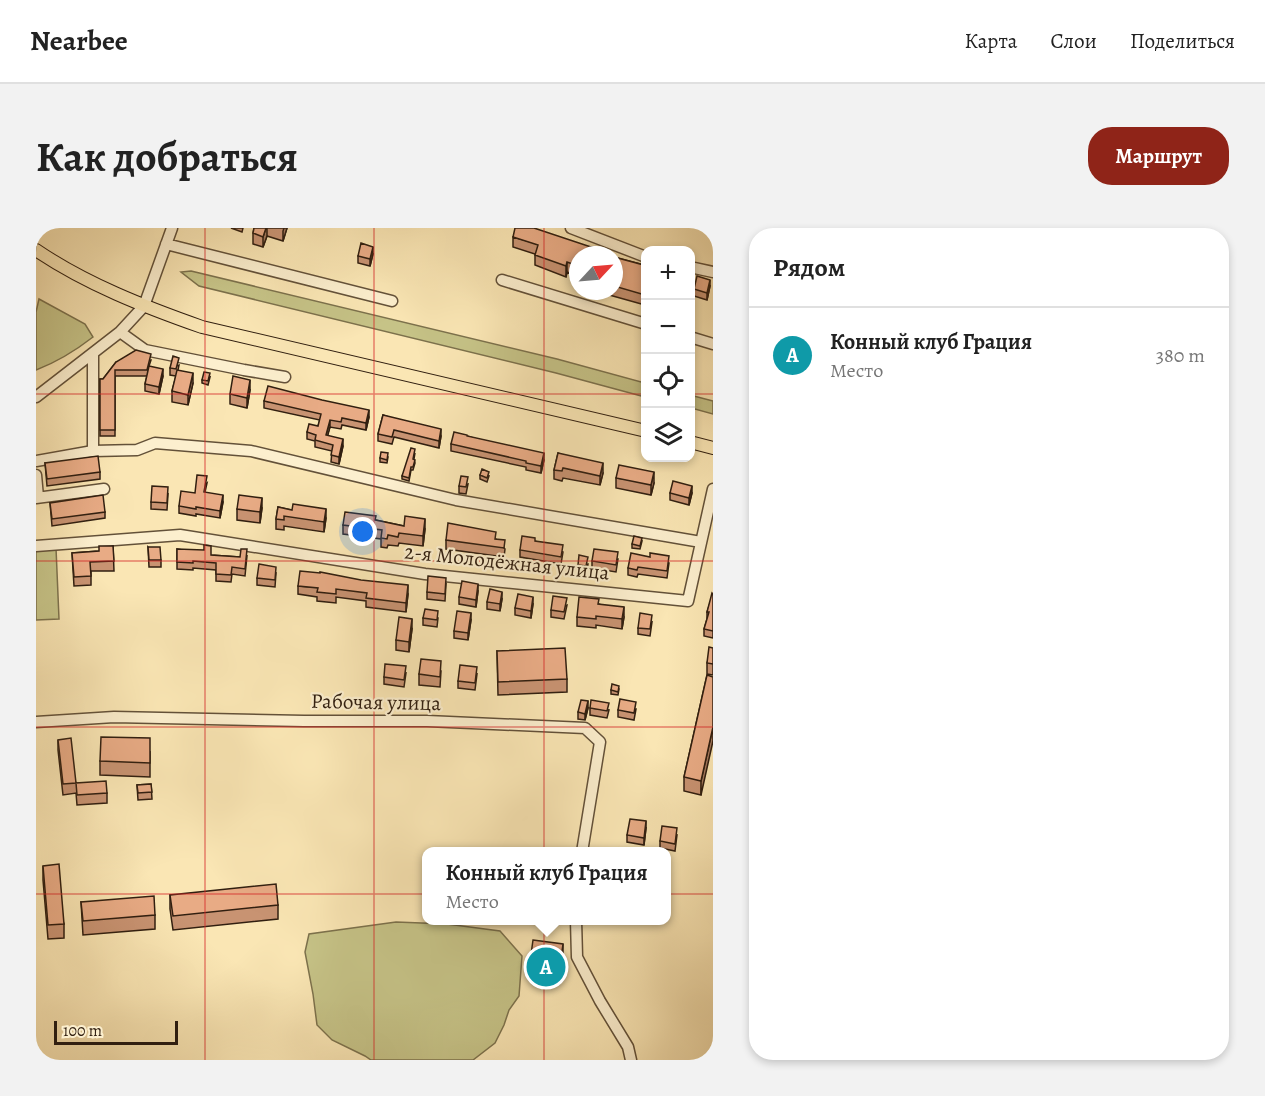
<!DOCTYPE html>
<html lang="ru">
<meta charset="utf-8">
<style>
body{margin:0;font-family:Alegreya,serif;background:#f2f2f2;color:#222}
.controls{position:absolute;right:18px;top:18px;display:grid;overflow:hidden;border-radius:12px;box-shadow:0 3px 9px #0003}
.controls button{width:54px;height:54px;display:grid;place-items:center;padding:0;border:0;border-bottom:2px solid #e0e0e0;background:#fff;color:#222;font:30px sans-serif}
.compass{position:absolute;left:533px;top:18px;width:54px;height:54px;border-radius:50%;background:#fff;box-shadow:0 3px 9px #0003;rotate:64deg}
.scale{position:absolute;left:18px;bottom:15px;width:124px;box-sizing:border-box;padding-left:6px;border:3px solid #311f10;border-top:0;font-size:16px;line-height:21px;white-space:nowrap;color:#311f10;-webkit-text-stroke:4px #fcefce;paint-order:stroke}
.you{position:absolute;left:327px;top:304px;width:21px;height:21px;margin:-15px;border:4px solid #fff;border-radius:50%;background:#1a73e8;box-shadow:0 0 0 9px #1a73e833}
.badge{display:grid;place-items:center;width:39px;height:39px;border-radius:50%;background:#8f2418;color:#fff;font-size:20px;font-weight:700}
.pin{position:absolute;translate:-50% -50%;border:3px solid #fff;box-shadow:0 2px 6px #0006}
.popup{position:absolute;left:386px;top:619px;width:249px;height:78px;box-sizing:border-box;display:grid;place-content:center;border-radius:12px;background:#fff;filter:drop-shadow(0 2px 4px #0005);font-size:20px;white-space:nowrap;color:#767676}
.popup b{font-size:22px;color:#222}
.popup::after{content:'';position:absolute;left:50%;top:100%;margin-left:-12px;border:12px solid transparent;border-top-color:#fff}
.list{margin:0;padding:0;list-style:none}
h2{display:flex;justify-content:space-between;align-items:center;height:78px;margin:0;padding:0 24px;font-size:26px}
h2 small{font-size:20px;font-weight:400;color:#767676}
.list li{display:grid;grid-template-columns:39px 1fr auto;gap:18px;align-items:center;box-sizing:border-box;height:96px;padding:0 24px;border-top:2px solid #e0e0e0}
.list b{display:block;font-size:22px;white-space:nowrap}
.list p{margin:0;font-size:20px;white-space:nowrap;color:#767676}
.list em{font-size:20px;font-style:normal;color:#767676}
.icon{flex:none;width:33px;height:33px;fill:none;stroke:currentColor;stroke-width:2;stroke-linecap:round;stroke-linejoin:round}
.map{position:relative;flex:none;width:677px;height:832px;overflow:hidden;border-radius:24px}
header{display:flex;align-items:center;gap:36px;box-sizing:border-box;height:84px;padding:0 30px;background:#fff;border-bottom:2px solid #e0e0e0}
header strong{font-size:28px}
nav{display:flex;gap:33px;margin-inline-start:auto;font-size:21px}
.intro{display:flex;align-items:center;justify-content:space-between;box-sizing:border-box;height:144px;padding:0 36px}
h1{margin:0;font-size:42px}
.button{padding:15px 27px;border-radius:24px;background:#8f2418;color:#fff;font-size:21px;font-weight:700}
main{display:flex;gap:36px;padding:0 36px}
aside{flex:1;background:#fff;border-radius:24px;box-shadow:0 3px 9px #0003}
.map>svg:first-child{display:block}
</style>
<header>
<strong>Nearbee</strong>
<nav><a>Карта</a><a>Слои</a><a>Поделиться</a></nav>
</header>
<div class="intro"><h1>Как добраться</h1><a class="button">Маршрут</a></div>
<main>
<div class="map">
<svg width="677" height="832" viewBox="0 0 677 832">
<rect width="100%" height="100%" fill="#fae6b4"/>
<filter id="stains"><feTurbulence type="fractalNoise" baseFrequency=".00333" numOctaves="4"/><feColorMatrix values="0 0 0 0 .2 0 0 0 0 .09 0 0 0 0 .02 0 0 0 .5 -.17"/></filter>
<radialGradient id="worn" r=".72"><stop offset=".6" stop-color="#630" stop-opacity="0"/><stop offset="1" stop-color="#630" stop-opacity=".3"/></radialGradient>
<path fill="#c6c387" stroke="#7c714c" stroke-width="1.5" d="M155,43L521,131L609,155V169L520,145L163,58L145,44Z
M3,71L49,96L57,109C39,123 21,134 0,142V84Z
M654,167L677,173V186L655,180Z
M20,320L23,391L0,392V322Z
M360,694L411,696L464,703L486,728L483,768L473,782L468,797L459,815L437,832H335L329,828L296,812L281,797L277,766L269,724L273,706Z"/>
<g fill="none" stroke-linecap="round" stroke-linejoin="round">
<defs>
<path id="minor" d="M535,0L610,29
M130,16L356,73
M654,39L677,44
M466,52L610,96
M84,104L109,122L208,142L249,149
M654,109L677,116
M57,125V223
M0,169L84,104L108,78L136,0
M0,233L57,223L101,222L119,215L215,223L420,272L665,314
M0,247L2,269
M0,270L68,261
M0,318L144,307L389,346L652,373L677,261
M0,494L78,489L268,493H391L549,500L564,514L546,624
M540,692L541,729L564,773L592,819L595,832"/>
<path id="major" d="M0,22C50,56 109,79 166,99L610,203
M654,214L677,220"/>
</defs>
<use href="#minor" stroke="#635139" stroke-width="13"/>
<use href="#major" stroke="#311f10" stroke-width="14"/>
<use href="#minor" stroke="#fcefce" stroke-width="10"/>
<use href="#major" stroke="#fae6b4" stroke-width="12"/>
</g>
<path fill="#c89372" stroke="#311f10" stroke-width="1.5" d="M195,0H207L206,4Z
M218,0H251L247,13L231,8L227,19L217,16V5Z
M477,9L542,27V48L531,44L530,49L499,37V26L477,19Z
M337,26L334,38L322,35V28Z
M578,29L608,37L609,35V77L559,63H578Z
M674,58L671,72L658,68V61Z
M115,132L113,138L127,148L123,166L109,163V156L111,148H79V208H64V151H67L80,134Z
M143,137L142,142L157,155L152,177L136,174V163L140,148L134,147V140Z
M174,149L172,157L166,155V152Z
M214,162L211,180L194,176V166Z
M228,173L333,189L330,202L306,197L305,201L294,199L291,208L307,218L303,236L295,234L296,223L279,219V213L271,211V204L282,198L284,192L228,180Z
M347,187L405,208L403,220L358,209L356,216L342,213V206Z
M431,208L508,232L505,245L490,242V239L415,223V216Z
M379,225L378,231L379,235L377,242H375L373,253L366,251V248Z
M522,225L567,245L564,257L527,250L526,253L518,251V242Z
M352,229L351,235L344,234V230Z
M9,235L64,244V251L11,258Z
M444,247L453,248L451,254L444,251Z
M580,250L618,255L615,267L580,260Z
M171,255L169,264L187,274L184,290L160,286V288L143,285V278Z
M432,256L430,266L423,265V258Z
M634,265H656L653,277L634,272Z
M132,266L131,282L115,281V274Z
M14,275L69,284V290L16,298Z
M242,279L290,290L288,304L248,298V302L240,301V291Z
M226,280L224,295L201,292V281Z
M340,292L368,298L389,301L387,318L363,315L362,318L352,317L351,320L345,319V311L307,306V297Z
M460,311L469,321L468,329L410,321V312Z
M499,313L527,324L525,336L484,329V322Z
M606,313L604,321L596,320V316Z
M77,318L78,343H55V357L38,358L36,325L63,323Z
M112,319L125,332V339H113Z
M141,321L175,327L204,329L211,328L209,348L196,346L195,354L180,353V342L157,340V342L141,341Z
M582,331L580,344L556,340V333Z
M633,335L631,350L602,346L601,349L592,347V340Z
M552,336L550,345L542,344V337Z
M240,345L239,359L221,357V350Z
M410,356L409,373L391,371V364Z
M262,358L372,366L370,384L330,379V373L300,369V375L281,373V369L262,366Z
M442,363L440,379L423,376V369Z
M677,366V410L668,408V401L671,391V384Z
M466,371L464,383L451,381V374Z
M497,376L495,390L479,387V380Z
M563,376L588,389L586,401L560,397V400L541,398V389Z
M531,377L528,391L515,389V382Z
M387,390H402L401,399L387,397Z
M435,392L432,412L418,410V403Z
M616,394L614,408L602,406V400Z
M376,401L373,424L360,422V412Z
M677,420V447L671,446V435Z
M461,423L531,451V464L462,467Z
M405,443L404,459L383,457V446Z
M370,445L368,459L348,456V449Z
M441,446L439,462L422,460V453Z
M671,447L665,567L648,563V549Z
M583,461L582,467L575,466V462Z
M552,480L549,492L542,491V484Z
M554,480L573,482L571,490L554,487Z
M600,481L598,492L582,489V482Z
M22,512L40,555L71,565V575L41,577L40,565L27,567L22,522Z
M114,524V549L64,547V533Z
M115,556L116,571L102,572L101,557Z
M610,600L608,617L591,614V607Z
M641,607L639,623L624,620V613Z
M7,638L28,696V710L12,711L7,652Z
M134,667L242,677V691L137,702L134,681Z
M45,674L119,687V701L47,707Z
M527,727L523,756L493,751V741Z"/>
<path fill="#a2785d" stroke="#311f10" stroke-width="1.5" d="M230,0H231V8L227,19V9Z
M248,0H251L247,13V3Z
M337,19V26L334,38V31Z
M531,34V44L530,49V38Z
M674,52V58L671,72V65Z
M127,141V148L123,166V159Z
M157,145V155L152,177V167Z
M214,152V162L211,180V170Z
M333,182V189L330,202V195Z
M294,192V199L290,214V207Z
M405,201V208L403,220V213Z
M307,211V218L303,236V229Z
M508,225V232L505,245V238Z
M567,235V245L564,257V248Z
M618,244V255L615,267V257Z
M656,258V265L653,277V270Z
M187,267V274L184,290V283Z
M226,270V280L224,295V284Z
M290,281V290L288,304V294Z
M389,291V301L387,318V308Z
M442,356V363L440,379V372Z
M372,357V366L370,384V375Z
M466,364V371L464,383V376Z
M497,369V376L495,390V383Z
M588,379V389L586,401V391Z
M435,385V392L432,412V405Z
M376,391V401L373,424V414Z
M552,473V480L549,492V486Z
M677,499V513L665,567V553Z
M610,593V600L608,617V610Z
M527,716V727L523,756V745Z"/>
<path fill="#e8ab85" stroke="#311f10" stroke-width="1.5" d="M218,0H230L227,9L217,5Z
M479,0H498L558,20L557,23L572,27H542V38L531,34L530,38L499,27L502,17L477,9Z
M325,15L337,19L334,31L322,28Z
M578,29L608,37L609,35V67L578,58Z
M661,48L674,52L671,65L658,61Z
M100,122L115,126L111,142H79V202H64V151H67L80,134Z
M137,128L143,130L140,141L134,140Z
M113,138L127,141L123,159L109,156Z
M141,142L157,145L152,167L136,163Z
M168,144L174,145L172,153L166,152Z
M197,148L214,152L211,170L194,166Z
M232,158L286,172L333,182L330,195L306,190L305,194L294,192L290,207L307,211L303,229L295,227L297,217L279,212L280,207L271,204L273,196L282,198L285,186L228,173Z
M347,187L405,201L403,213L358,202L356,209L342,206Z
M418,204L431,207V208L508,225L505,238L490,235V233L415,216Z
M375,220L379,221L377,231L379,232L377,239H375L373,250L366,248Z
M345,224L352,225L351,232L344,230Z
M522,225L567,235L564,248L527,240L526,243L518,242Z
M62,228L64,244L11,251L9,235Z
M583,237L618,244L615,257L580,250Z
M446,241L453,244L451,250L444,247Z
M161,247L171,248L168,264L187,267L184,283L160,279V281L143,278L145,263L159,265Z
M425,248L432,249L430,259L423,258Z
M637,253L656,258L653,270L634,265Z
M116,258L132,259L131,275L115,274Z
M67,267L69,284L16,291L14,275Z
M203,267L226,270L224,284L201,281Z
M257,276L290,281L288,294L248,288V292L240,291L242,279L256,282Z
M309,284L340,288L339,292L368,298L369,288L389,291L387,308L363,305L362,309L352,307L351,311L345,310L346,302L307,297Z
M412,295L460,304L459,311L469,312L468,320L410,312Z
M486,308L499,310V313L527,317L525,329L484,322Z
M598,308L606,310L604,318L596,316Z
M168,317L175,318V327L204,329L205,321H211L209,341L196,339L195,347L180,346V335L157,333V335L141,334V321L168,322Z
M63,318H77L78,333L54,334L55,348L38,349L36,325L63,323Z
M112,319H124L125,332H113Z
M558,321L582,324L580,337L556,333Z
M595,325L614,329V325L633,328L631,343L602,339L601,342L592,340Z
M543,327L552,329L550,338L542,337Z
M223,336L240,339L239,352L221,350Z
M264,343L284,345V344L325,352L372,357L370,375L330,370L331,365L300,361V366L281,364L282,360L262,358Z
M392,348L410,350L409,366L391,364Z
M426,353L442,356L440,372L423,369Z
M454,361L466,364L464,376L451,374Z
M676,365L677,366V403L668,401L673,384H671Z
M482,366L497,369L495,383L479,380Z
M517,368L531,370L528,384L515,382Z
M543,369L563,371L562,376L588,379L586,391L560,388V391L541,389Z
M389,381L402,383L401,392L387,390Z
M421,383L435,385L432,405L418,403Z
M604,385L616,387L614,401L602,400Z
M363,389L376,391L373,414L360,412Z
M673,419L677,420V436L671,435Z
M529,420L531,451L462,454L461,423Z
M385,431L405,433L404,449L383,446Z
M349,436L370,438L368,452L348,449Z
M424,437L441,439L439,455L422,453Z
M671,447L677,449V499L665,553L648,549Z
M576,456L583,458L582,464L575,462Z
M584,471L600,474L598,485L582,482Z
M545,472L552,473L549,486L542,484Z
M555,472L573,475L571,483L554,480Z
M65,509L114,510V535L64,533Z
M35,510L40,555L27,556L22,512Z
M70,553L71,565L41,567L40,555Z
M115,556L116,564L102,565L101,557Z
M594,591L610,593L608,610L591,607Z
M626,598L641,600L639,616L624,613Z
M23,636L28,696L12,697L7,638Z
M240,656L242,677L137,688L134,667Z
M118,668L119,687L47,693L45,674Z
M497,712L527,716L523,745L493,741Z"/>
<path fill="none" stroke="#d62828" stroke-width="1.5" stroke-opacity="0.55" d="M169,0V832M338,0V832M508,0V832M0,166H610M654,166H677M0,333H677M0,499H677M0,666H677"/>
<g text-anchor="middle" stroke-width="4.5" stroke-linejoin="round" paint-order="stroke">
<g font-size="21" fill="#311f10" stroke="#fcefce">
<text transform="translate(471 334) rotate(6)" y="7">2-я Молодёжная улица</text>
<text transform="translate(340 474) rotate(1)" y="7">Рабочая улица</text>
</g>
</g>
<rect width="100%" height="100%" filter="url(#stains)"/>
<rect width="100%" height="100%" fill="url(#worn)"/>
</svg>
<div class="controls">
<button>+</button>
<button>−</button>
<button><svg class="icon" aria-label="locate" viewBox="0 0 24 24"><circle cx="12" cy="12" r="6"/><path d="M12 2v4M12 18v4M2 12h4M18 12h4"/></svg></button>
<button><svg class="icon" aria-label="layers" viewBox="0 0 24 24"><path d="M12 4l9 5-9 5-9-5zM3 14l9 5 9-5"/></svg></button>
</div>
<svg class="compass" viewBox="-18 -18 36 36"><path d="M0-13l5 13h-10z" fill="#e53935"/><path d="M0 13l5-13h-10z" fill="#767676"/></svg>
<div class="scale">100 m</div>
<div class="you"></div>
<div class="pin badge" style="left:510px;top:739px;background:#0f9aa8">A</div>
<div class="popup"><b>Конный клуб Грация</b>Место</div>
</div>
<aside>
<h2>Рядом<small></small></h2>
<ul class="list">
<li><span class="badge" style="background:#0f9aa8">A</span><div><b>Конный клуб Грация</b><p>Место</p></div><em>380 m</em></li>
</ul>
</aside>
</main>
